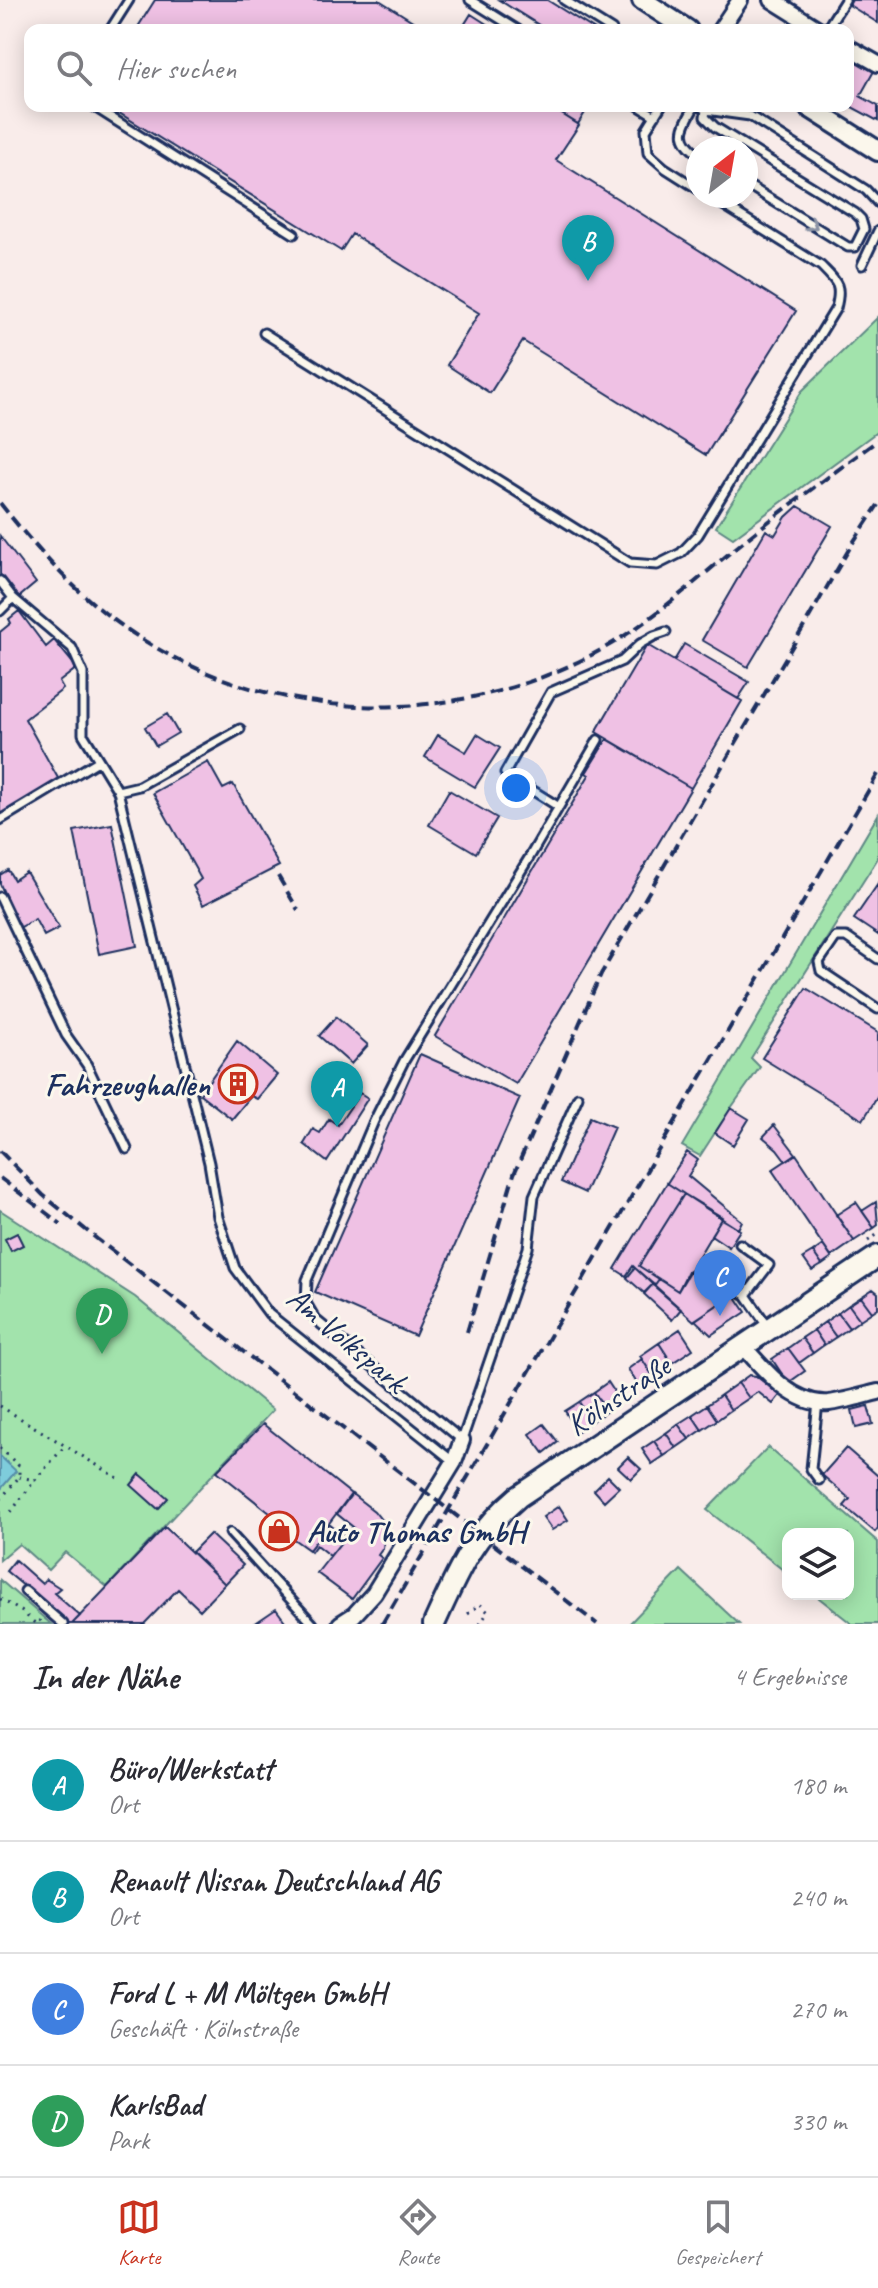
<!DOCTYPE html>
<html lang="de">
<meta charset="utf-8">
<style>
body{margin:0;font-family:Caveat,sans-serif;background:#f2f2f3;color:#2b2b33}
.controls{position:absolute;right:24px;bottom:24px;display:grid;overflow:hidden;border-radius:16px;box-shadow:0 4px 20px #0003}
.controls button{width:72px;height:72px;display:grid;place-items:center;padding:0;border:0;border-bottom:2px solid #e1e1e2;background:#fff;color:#2b2b33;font:40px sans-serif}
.compass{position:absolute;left:686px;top:136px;width:72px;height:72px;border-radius:50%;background:#fff;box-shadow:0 4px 20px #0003;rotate:31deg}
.you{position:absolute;left:516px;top:788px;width:28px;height:28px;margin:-20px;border:6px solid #fff;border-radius:50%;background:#1a73e8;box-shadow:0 0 0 12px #1a73e833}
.badge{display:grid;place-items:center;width:52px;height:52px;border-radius:50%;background:#c8321e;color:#fff;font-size:26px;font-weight:700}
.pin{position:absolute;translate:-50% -66px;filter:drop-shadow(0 2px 4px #0008)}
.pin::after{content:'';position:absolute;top:42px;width:28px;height:24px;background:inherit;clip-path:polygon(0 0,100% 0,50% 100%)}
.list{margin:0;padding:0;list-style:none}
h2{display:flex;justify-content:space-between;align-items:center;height:104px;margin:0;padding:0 32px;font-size:34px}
h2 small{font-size:26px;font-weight:400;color:#7c7c81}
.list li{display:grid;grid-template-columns:52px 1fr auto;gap:24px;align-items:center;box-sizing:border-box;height:112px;padding:0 32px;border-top:2px solid #e1e1e2}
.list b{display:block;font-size:30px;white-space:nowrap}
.list p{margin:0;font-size:26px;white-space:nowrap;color:#7c7c81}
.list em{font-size:26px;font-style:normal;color:#7c7c81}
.icon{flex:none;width:44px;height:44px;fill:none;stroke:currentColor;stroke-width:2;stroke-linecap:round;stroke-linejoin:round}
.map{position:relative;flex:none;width:878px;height:1624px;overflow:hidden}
.search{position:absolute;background:#fff;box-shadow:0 4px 20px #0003;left:24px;right:24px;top:24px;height:88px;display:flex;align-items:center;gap:20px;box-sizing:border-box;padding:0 28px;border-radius:16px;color:#7c7c81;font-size:30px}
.sheet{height:552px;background:#fff}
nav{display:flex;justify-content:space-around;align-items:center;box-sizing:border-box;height:112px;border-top:2px solid #e1e1e2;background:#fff;font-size:22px;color:#7c7c81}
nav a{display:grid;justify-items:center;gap:4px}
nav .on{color:#c8321e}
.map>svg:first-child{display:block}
</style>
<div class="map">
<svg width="878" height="1624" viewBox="0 0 878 1624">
<rect width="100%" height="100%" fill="#f9ecea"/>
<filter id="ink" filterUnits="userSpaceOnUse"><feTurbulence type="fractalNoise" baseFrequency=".0125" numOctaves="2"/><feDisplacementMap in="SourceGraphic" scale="16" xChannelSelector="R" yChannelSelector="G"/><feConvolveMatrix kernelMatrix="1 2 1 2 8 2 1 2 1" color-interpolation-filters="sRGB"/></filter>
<g filter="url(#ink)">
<path fill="#a2e3ac" stroke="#5e8985" stroke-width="2" d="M878,317V431L733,538L716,527L802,391Z
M878,815V858L751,1058L760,1067L731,1108L700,1156L682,1146Z
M0,1210L135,1297L273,1410L107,1587L65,1552L48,1570L19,1544L0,1560Z
M768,1447L878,1542V1624H852L814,1594H848V1534H788V1574L707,1510Z
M681,1570L739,1624H629Z
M0,1580L51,1624H0Z"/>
<path fill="#7eccdb" stroke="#568da9" stroke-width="2" d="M0,1456L16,1471L0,1490Z"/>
<path fill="#efc1e4" stroke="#1b2f5e" stroke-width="2" d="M155,0H379L427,30H136Z
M499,0H547L595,30H547Z
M852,0H878V23L849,5Z
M471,14L496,30H461Z
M848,56L874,71L860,96L878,106V121L848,105Z
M108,106H549L579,125L556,160L796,311L706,455L523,341L490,393L447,365L479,313L352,234L341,251Z
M549,106H589L578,124Z
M798,506L832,526L748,667L702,640L766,530L775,535L786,517Z
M0,536L36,583L18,598L0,574Z
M19,611L46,647L54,640L77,668L59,682L63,689L25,719L59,780L0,815V632L11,623L9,619Z
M684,644L749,682L738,699L674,661Z
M647,645L742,701L691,788L596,732Z
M167,714L178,733L156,746L145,727Z
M477,734L500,748L475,787L425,757L438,735L466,752Z
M607,739L691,788L516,1084L435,1036L589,775L586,773Z
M208,762L223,789L233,784L279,866L203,905L193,886L201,879L153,793Z
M449,790L497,818L476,853L429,825Z
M112,824L137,946L99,954L74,831Z
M8,870L14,880L26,872L59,928L44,936L35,919L19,928L0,884V875Z
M878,884V935L854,919Z
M806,988L878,1032V1096L863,1120L762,1058Z
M336,1017L368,1045L351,1064L319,1036Z
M237,1041L277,1075L257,1099L251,1096L232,1119L200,1094Z
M420,1054L520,1098L415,1336L315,1292Z
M360,1093L368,1098L327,1162L304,1144L313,1129L320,1133L329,1119L338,1125Z
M731,1108L749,1119L733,1145L715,1133Z
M590,1117L614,1127L585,1193L561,1182Z
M774,1125L796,1154L786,1161L777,1149L763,1137Z
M687,1152L698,1160L688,1176L742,1221L738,1229L667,1183Z
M796,1154L854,1241L831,1257L772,1170Z
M667,1183L684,1194L639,1266L659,1279L654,1286L633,1266L626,1276L615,1269Z
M684,1194L722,1217L678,1291L639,1266Z
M856,1202L874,1228L854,1241L836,1215Z
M876,1202L878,1225L874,1228L862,1211Z
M721,1219L740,1230L729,1247L711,1235Z
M17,1233L23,1245L11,1251L5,1239Z
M823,1245L832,1258L822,1265L813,1252Z
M813,1252L822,1265L812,1271L803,1258Z
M635,1268L653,1284L644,1293L627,1278Z
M688,1271L730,1296L694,1321L654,1286L659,1279L678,1291Z
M653,1284L681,1309L672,1320L644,1294Z
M873,1289L878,1293V1308L872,1312L861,1297Z
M734,1294L746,1312L711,1335L695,1320Z
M861,1297L872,1312L860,1320L849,1305Z
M849,1305L860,1320L849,1328L838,1313Z
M838,1313L849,1328L836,1337L825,1322Z
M825,1322L836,1337L824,1345L814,1330Z
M680,1329L693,1349L672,1363L659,1343Z
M814,1330L824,1345L813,1353L802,1338Z
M802,1338L813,1353L799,1363L788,1348Z
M659,1343L672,1363L653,1376L640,1356Z
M788,1348L805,1371L788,1383L772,1359Z
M642,1359L653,1376L638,1385L628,1369Z
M749,1375L756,1376L780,1395L773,1404L758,1392L749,1398L738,1383Z
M608,1382L621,1402L607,1411L594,1392Z
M738,1383L749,1398L731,1410L721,1395Z
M594,1392L607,1411L592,1421L579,1402Z
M721,1395L731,1410L717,1420L707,1405Z
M579,1402L592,1421L578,1431L565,1411Z
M707,1405L717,1420L702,1430L692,1415Z
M868,1406L873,1424L856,1428L852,1410Z
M692,1415L702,1430L689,1439L678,1424Z
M263,1424L351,1494L309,1550L292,1538L294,1534L289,1531L290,1529L217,1471Z
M544,1424L558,1442L544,1453L530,1434Z
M678,1424L689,1439L676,1448L666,1433Z
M666,1433L676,1448L664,1456L654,1441Z
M654,1441L664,1456L652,1464L642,1449Z
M846,1448L878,1476V1528L875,1532L844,1506L850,1499L822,1475Z
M628,1457L641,1469L631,1479L618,1467Z
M140,1474L168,1498L158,1509L131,1485Z
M608,1476L619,1487L604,1501L594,1490Z
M352,1494L374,1511L386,1526L383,1548L378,1555L382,1558L352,1599L317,1573L353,1527L337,1514Z
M559,1506L568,1520L552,1530L543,1517Z
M329,1524L345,1537L330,1556L316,1545L311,1552L309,1550Z
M165,1527L225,1584L200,1610L178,1589L144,1624H72Z
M210,1534L243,1565L225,1584L192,1552Z
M15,1560L42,1584L46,1579L60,1588L54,1593L80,1616L72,1624H69L6,1571Z
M276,1609L287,1624H254Z"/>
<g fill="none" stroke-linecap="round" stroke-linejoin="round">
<defs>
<path id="service" d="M470,0L518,30
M564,0L612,30
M110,30L129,0
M826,30L845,0
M93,106L294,234
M639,106L655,116
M661,106L646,130L648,153L665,168L698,189
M695,106C683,127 675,137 698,154
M700,106L706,110L750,116L866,190L878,203
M706,110L705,117L715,127L855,213L861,219L864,229L855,247H848L746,184
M862,265L878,231
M264,333L630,563L657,565L681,553L698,535L836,308C842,285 837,282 821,266L709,196
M0,581L13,598L72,648L83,673V734L118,791L209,1163L218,1217L235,1268L269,1314L454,1462
M0,611L13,598
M118,791L139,786L240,729
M559,807L505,773L551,692L622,661L640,644L654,636L666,632
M0,820L98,761
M0,897L66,1035L87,1065L127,1149
M878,959L846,937H836L819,962L821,971L878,1009
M578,1097L534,1196L528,1248L462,1440L316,1320L306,1303L307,1280L374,1121L404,1061L529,858L598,740
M740,1244L769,1265L746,1295
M709,1275L746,1295L769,1328
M818,1402L811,1469L819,1480
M230,1533L313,1624
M25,1591L63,1624"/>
<path id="minor" d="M772,0L820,30
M720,30L740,0
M848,47L878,64
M744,1347C765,1371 794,1406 829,1403C845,1401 862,1396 878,1392
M340,1624L354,1615L374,1593L454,1462L462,1440"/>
<path id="tertiary" d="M642,0L688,30
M807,106L878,151"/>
<path id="secondary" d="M434,1624C458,1571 473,1535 518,1497L878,1256"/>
</defs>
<use href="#service" stroke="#1b2f5e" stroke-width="13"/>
<use href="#minor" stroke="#1b2f5e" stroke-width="20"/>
<use href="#tertiary" stroke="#1b2f5e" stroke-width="24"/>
<use href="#secondary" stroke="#1b2f5e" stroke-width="26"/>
<path stroke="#1b2f5e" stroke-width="3" stroke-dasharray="2 6" stroke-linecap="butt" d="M868,1241L878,1234
M0,1406L118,1478
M0,1448L19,1466V1477L0,1500
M19,1477L35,1480L64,1447
M11,1512L35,1480
M0,1599L21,1611L36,1624L42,1618
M468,1614L480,1604L488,1612L480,1624"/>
<use href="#service" stroke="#fbf7ec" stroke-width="7"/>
<use href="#minor" stroke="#fbf7ec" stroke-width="14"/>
<use href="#tertiary" stroke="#fbf7ec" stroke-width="18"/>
<use href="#secondary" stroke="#fbf7ec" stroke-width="20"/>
<path stroke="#1b2f5e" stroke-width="4" stroke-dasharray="12 6" stroke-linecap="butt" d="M0,503C38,551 77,595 128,630C266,725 453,731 599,651C652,622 696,580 743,542C787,506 833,474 878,440
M278,876L298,910
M0,1151L43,1195L97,1239L597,1624
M0,1178L61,1224
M467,1332L514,1174L601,974L852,544L878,505
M382,1624L878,774"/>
</g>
<defs><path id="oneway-chevron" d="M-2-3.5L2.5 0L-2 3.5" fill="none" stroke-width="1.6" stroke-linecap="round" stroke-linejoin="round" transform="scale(2)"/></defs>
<use stroke="#8b93a5" href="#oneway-chevron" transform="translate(812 225) rotate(31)"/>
</g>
<defs>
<symbol id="building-ring" viewBox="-11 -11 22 22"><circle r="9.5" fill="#fbf7ec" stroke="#c8321e" stroke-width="1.5"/><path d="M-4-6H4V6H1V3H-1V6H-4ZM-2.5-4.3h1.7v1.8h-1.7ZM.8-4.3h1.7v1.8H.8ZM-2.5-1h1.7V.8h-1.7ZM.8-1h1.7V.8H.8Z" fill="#c8321e"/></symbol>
<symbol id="shop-ring" viewBox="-11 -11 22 22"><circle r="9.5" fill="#fbf7ec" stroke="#c8321e" stroke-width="1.5"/><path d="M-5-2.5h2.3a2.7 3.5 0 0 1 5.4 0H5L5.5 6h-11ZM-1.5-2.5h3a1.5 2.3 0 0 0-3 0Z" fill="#c8321e"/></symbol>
</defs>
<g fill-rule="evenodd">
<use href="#building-ring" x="216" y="1062" width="44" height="44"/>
<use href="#shop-ring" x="257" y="1509" width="44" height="44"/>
</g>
<g text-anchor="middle" stroke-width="6" stroke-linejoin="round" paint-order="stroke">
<g font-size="32" font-weight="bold" fill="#1b2f5e" stroke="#fbf7ec" text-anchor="end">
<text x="210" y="1095">Fahrzeughallen</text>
<text x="307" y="1542" text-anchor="start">Auto Thomas GmbH</text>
</g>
<g font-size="32" fill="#1b2f5e" stroke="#fbf7ec">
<text transform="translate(347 1339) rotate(40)" y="11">Am Volkspark</text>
<text transform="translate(618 1395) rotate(-34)" y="11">Kölnstraße</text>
</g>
</g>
</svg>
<div class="controls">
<button><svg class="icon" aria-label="layers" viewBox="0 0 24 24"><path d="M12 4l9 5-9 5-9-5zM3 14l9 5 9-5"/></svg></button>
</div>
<svg class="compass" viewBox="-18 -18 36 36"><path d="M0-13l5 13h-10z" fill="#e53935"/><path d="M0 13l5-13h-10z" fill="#7c7c81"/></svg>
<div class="you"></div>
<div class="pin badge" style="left:337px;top:1127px;background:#0f9aa8">A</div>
<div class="pin badge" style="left:588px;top:281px;background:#0f9aa8">B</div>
<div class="pin badge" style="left:720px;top:1316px;background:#3f7fe0">C</div>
<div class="pin badge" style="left:102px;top:1354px;background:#2e9e5b">D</div>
<div class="search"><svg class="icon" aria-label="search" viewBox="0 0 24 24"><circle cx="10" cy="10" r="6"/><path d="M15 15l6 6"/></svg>Hier suchen</div>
</div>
<section class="sheet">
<h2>In der Nähe<small>4 Ergebnisse</small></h2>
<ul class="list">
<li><span class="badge" style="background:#0f9aa8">A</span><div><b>Büro/Werkstatt</b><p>Ort</p></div><em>180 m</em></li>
<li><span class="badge" style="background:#0f9aa8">B</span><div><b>Renault Nissan Deutschland AG</b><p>Ort</p></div><em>240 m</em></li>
<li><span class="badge" style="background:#3f7fe0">C</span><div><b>Ford L + M Möltgen GmbH</b><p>Geschäft · Kölnstraße</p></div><em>270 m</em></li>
<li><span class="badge" style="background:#2e9e5b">D</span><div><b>KarlsBad</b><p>Park</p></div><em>330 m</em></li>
</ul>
</section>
<nav>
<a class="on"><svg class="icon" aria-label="map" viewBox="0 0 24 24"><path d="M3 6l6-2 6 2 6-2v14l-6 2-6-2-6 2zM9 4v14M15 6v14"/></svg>Karte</a>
<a><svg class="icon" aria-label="directions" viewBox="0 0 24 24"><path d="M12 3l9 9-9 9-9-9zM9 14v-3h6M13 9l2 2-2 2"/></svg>Route</a>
<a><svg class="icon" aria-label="saved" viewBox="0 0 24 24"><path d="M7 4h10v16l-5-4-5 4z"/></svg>Gespeichert</a>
</nav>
